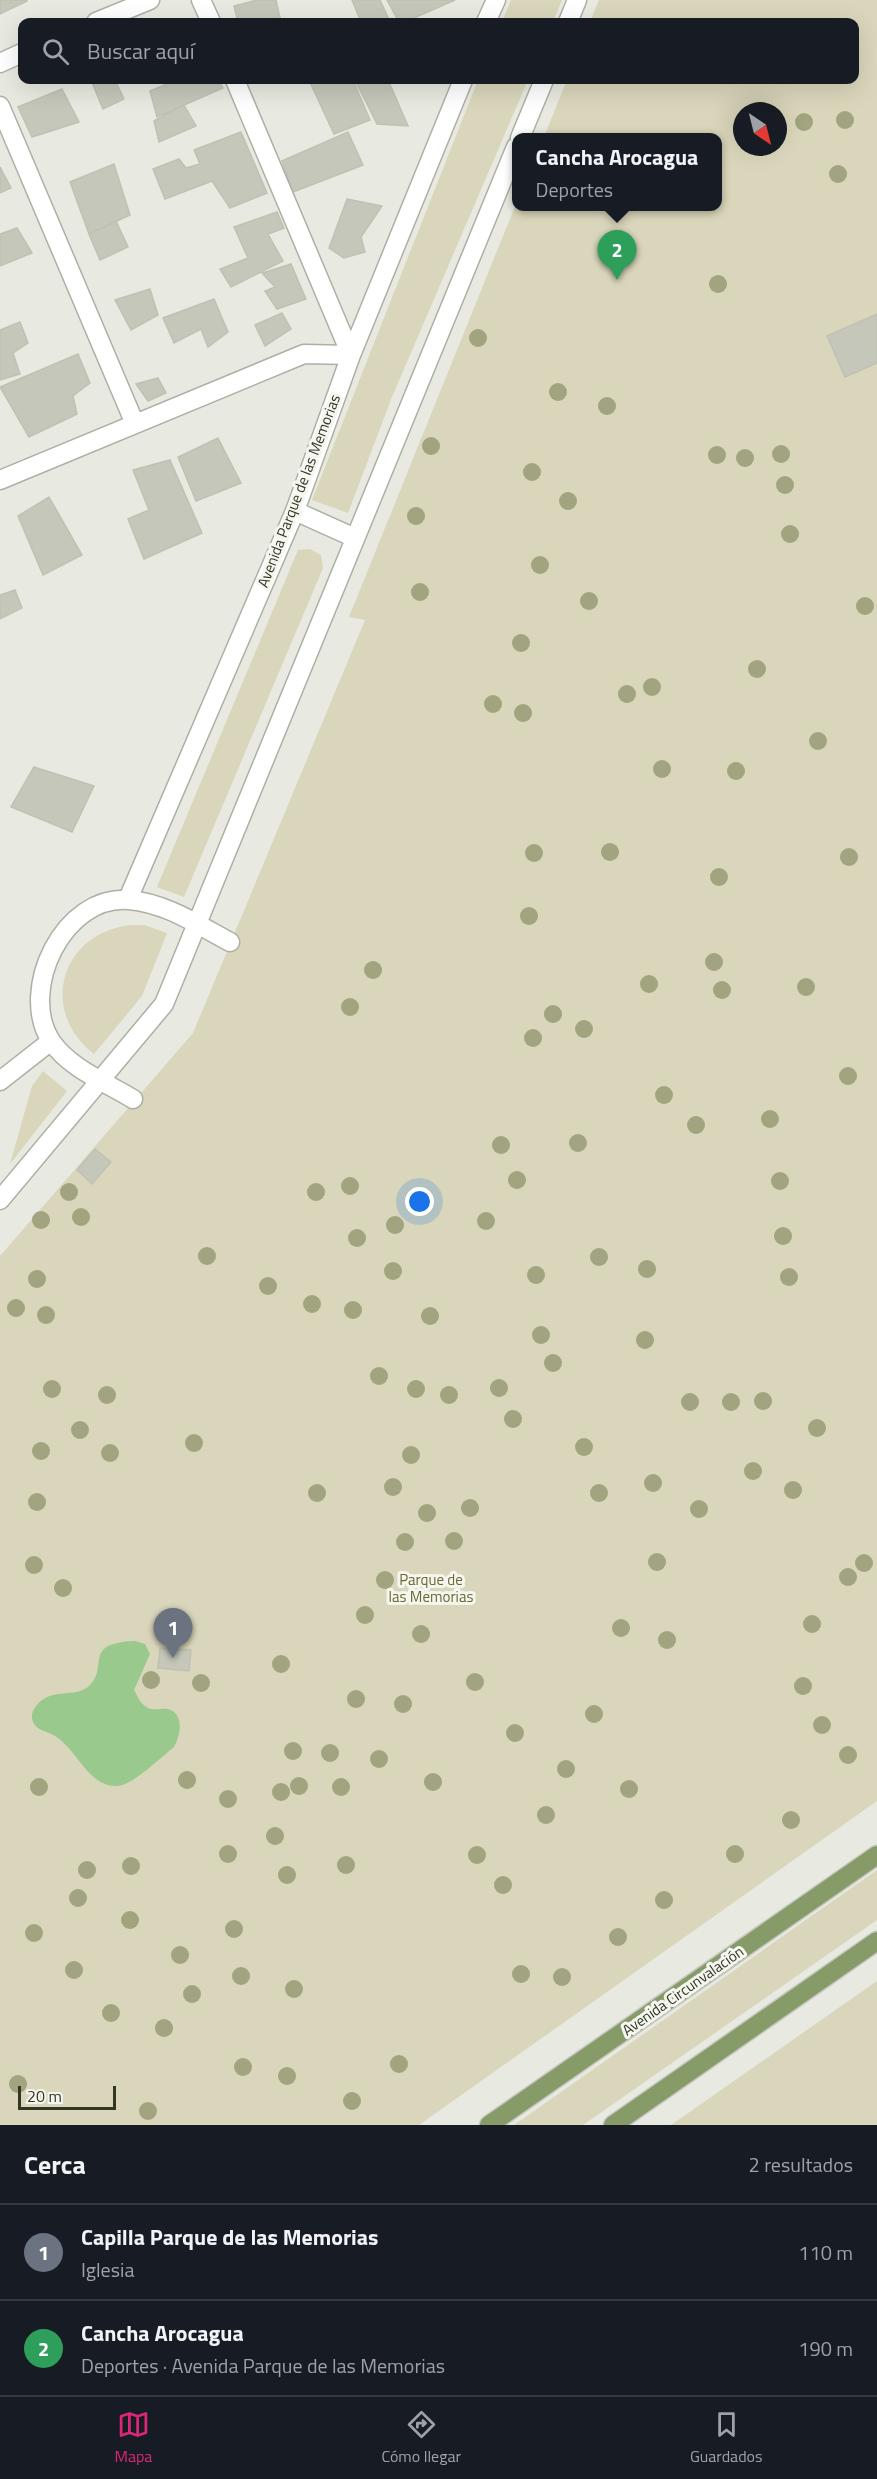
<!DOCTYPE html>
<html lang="es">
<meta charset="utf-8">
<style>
body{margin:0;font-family:"Titillium Web",sans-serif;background:#20242c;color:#f1f3f6}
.compass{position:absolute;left:733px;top:102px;width:54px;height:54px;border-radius:50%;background:#171b24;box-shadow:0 6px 24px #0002;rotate:145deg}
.scale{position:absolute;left:18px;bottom:15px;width:98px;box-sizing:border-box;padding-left:6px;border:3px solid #303823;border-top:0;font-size:16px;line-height:21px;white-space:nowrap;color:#303823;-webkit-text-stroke:4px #f6f6f0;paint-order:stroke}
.you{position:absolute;left:420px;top:1202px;width:21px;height:21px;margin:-15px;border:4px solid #fff;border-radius:50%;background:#1a73e8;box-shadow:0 0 0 9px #1a73e833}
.badge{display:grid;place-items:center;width:39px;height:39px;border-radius:50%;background:#db2777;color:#fff;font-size:20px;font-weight:700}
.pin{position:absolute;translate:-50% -50px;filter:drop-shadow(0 2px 3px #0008)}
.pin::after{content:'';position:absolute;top:32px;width:21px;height:18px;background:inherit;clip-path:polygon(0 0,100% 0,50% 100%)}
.popup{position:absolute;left:512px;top:133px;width:210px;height:78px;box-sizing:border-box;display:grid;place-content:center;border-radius:12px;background:#171b24;filter:drop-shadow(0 2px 4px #0005);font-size:20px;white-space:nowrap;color:#9ea1a6}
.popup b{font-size:22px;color:#f1f3f6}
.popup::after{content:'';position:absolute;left:50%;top:100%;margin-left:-12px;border:12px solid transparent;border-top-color:#171b24}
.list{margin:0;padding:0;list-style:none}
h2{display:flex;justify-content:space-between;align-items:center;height:78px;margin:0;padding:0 24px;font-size:26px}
h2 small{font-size:20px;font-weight:400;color:#9ea1a6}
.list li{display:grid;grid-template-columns:39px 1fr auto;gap:18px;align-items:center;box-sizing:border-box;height:96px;padding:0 24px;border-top:2px solid #363941}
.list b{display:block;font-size:22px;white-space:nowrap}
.list p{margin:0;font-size:20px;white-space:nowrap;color:#9ea1a6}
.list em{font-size:20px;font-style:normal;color:#9ea1a6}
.icon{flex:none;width:33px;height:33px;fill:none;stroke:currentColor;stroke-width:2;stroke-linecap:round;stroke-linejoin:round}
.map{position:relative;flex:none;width:877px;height:2125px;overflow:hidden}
.search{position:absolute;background:#171b24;box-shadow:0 6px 24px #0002;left:18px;right:18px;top:18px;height:66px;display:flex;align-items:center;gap:15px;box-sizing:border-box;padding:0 21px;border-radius:12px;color:#9ea1a6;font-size:22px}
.sheet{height:270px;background:#171b24}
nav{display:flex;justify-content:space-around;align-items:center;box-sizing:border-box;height:84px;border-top:2px solid #363941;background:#171b24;font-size:16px;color:#9ea1a6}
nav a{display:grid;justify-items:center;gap:3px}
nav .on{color:#db2777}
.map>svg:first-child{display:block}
</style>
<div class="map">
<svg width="877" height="2125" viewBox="0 0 877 2125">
<rect width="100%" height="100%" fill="#e8e9e0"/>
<path fill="#d9d6bb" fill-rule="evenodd" d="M511,0H562L553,22H502Z
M599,0H877V1801L419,2125H0V1256L193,1033L365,620L349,617L516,204V206H718V138L544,137L567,80H854V22H590ZM742,111H778V147H742Z
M478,80H528L392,397L348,513L312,500Z
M310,549L321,555L323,568L184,897L157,887L298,550Z
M132,925H144L167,933L142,996L94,1054C37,1010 62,931 132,925Z
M43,1071L67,1091L10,1164L32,1086Z
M877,1870V1920L583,2125H514Z
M877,1981V2125H671Z"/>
<path fill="#99c98d" d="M135,1641L145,1644L150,1654L134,1690C138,1697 140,1704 148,1708C155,1711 160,1708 167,1709C185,1712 181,1737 173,1748C161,1757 132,1786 117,1786C88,1787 77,1749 55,1736C47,1731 37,1731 33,1722C31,1718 32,1712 34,1709C48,1685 76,1700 90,1685C109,1666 82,1643 135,1641Z"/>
<path fill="#c4c7b9" stroke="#bfc2b3" stroke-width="1.5" d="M0,0H26L27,1L0,14Z
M257,0H276L281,22H238L234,6Z
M352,0H380L390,22H361Z
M387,0H455L405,22H399Z
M91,80H115L124,99L103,109Z
M176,80H218L223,88L157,117L150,91Z
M309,80H353L370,120L334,134Z
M355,80H388L408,126L377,124Z
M62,89L79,122L32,137L18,107Z
M184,105L196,126L159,142L154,121Z
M241,132L267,193L230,208L212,181L165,199L153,169L179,159L186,168L200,164L194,150Z
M348,132L363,165L293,192L282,161Z
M114,164L130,215L89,234L70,182Z
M0,167L11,188L0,193Z
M347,199L382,206L361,237L365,252L344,258L329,248Z
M277,212L284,228L268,234L283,261L231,287L220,269L248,258L234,227Z
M116,221L128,247L100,260L89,234Z
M17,228L32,253L0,266V234Z
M291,264L306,299L277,309L265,291L275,287L262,273Z
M150,289L158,315L131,330L115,300Z
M214,299L228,332L208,347L201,329L174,343L163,318Z
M282,313L291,329L265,346L255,325Z
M877,314V363L845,377L827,336Z
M20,322L28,343L13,353L20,374L0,380V330Z
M78,354L90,383L73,396L77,414L29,437L0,387Z
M158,378L166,393L148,401L136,384Z
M218,438L241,483L196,501L178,457Z
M170,460L202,533L144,559L128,519L149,510L133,470Z
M49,497L82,555L43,575L18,516Z
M15,590L22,608L0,619V595Z
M34,767L94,786L72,832L11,807Z
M95,1149L111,1162L92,1184L77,1170Z
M160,1648L191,1650L189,1671L158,1668Z"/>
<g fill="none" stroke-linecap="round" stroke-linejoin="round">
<defs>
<path id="minor" d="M201,0L211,22
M96,22L150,0
M486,22L496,0
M568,22L577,0
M0,63L22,53
M0,106L135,424
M520,138L544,80
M0,480L304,354L351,355L235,80
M295,511L355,538
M128,899L295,511L351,355L463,80
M0,1081L51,1041
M133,1099C107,1083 69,1068 51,1041C18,990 64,894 129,900C166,903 198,925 230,942
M0,1200L164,1004L516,147"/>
<path id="major" d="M489,2125L877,1855
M613,2125L877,1941"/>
</defs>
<use href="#minor" stroke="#adb0a4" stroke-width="21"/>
<use href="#major" stroke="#c5c7c1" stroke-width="21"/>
<use href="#minor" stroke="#fff" stroke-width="18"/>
<use href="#major" stroke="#879b69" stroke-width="18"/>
</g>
<g fill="#a2a480">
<circle cx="845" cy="120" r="9"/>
<circle cx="804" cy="122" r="9"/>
<circle cx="838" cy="174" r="9"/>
<circle cx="718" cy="284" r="9"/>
<circle cx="478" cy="338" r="9"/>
<circle cx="558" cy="392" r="9"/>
<circle cx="607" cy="406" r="9"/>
<circle cx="431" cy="446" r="9"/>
<circle cx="781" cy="454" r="9"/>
<circle cx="717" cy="455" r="9"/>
<circle cx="745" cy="458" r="9"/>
<circle cx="532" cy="472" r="9"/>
<circle cx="785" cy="485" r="9"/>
<circle cx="568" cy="501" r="9"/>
<circle cx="416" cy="516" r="9"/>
<circle cx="790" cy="534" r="9"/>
<circle cx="540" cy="565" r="9"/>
<circle cx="420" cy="592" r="9"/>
<circle cx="589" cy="601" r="9"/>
<circle cx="865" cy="606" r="9"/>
<circle cx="521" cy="643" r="9"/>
<circle cx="757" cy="669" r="9"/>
<circle cx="652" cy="687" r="9"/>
<circle cx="627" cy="694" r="9"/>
<circle cx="493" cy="704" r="9"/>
<circle cx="523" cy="713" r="9"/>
<circle cx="818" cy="741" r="9"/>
<circle cx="662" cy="769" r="9"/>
<circle cx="736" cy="771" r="9"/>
<circle cx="610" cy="852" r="9"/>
<circle cx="534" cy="853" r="9"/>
<circle cx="849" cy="857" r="9"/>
<circle cx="719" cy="877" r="9"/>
<circle cx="529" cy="916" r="9"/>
<circle cx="714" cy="962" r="9"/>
<circle cx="373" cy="970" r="9"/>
<circle cx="649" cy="984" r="9"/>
<circle cx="806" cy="987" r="9"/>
<circle cx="722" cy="990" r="9"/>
<circle cx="350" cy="1007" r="9"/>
<circle cx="553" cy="1014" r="9"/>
<circle cx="584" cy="1029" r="9"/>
<circle cx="533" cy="1038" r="9"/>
<circle cx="848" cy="1076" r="9"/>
<circle cx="664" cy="1095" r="9"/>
<circle cx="770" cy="1119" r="9"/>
<circle cx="696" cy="1125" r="9"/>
<circle cx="578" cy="1143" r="9"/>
<circle cx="501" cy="1145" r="9"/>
<circle cx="517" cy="1180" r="9"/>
<circle cx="780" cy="1181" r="9"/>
<circle cx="350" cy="1186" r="9"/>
<circle cx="69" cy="1192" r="9"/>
<circle cx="316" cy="1192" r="9"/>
<circle cx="81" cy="1217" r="9"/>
<circle cx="41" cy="1220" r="9"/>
<circle cx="486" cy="1221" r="9"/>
<circle cx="395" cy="1225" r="9"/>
<circle cx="783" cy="1236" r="9"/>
<circle cx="357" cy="1238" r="9"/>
<circle cx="207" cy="1256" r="9"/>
<circle cx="599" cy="1257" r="9"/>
<circle cx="647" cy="1269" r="9"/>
<circle cx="393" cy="1271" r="9"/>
<circle cx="536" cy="1275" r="9"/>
<circle cx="789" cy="1277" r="9"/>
<circle cx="37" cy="1279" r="9"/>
<circle cx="268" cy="1286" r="9"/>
<circle cx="312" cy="1304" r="9"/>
<circle cx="16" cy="1308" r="9"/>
<circle cx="353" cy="1310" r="9"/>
<circle cx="46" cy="1315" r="9"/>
<circle cx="430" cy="1316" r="9"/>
<circle cx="541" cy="1335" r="9"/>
<circle cx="645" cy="1340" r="9"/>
<circle cx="553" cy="1363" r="9"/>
<circle cx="379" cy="1376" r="9"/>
<circle cx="499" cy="1388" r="9"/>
<circle cx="52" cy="1389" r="9"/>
<circle cx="416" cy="1389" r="9"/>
<circle cx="107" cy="1395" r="9"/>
<circle cx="449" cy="1395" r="9"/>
<circle cx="763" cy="1401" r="9"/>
<circle cx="690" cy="1402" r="9"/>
<circle cx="731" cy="1402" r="9"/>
<circle cx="513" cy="1419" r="9"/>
<circle cx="817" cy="1428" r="9"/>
<circle cx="80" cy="1430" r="9"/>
<circle cx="194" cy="1443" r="9"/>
<circle cx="584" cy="1447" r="9"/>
<circle cx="41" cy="1451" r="9"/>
<circle cx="110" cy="1453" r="9"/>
<circle cx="411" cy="1455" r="9"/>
<circle cx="753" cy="1471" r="9"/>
<circle cx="653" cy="1483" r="9"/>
<circle cx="393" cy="1487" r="9"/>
<circle cx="793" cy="1490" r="9"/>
<circle cx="317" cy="1493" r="9"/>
<circle cx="599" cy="1493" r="9"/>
<circle cx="37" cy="1502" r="9"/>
<circle cx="470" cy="1508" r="9"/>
<circle cx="699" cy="1509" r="9"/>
<circle cx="427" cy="1513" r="9"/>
<circle cx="454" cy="1541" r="9"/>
<circle cx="405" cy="1542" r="9"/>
<circle cx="657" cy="1562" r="9"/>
<circle cx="864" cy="1563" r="9"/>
<circle cx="34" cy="1565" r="9"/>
<circle cx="848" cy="1577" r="9"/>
<circle cx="385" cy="1580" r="9"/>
<circle cx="63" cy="1588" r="9"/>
<circle cx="365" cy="1615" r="9"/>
<circle cx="812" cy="1624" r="9"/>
<circle cx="621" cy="1628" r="9"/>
<circle cx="421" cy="1634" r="9"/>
<circle cx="667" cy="1640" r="9"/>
<circle cx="281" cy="1664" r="9"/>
<circle cx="151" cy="1680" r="9"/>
<circle cx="475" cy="1682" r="9"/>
<circle cx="201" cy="1683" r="9"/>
<circle cx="803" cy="1686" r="9"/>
<circle cx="356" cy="1699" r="9"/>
<circle cx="403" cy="1704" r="9"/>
<circle cx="594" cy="1714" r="9"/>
<circle cx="822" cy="1725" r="9"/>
<circle cx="515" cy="1733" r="9"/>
<circle cx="293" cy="1751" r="9"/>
<circle cx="330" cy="1753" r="9"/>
<circle cx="848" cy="1755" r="9"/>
<circle cx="379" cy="1759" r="9"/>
<circle cx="566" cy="1769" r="9"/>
<circle cx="187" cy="1780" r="9"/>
<circle cx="433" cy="1782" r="9"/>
<circle cx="299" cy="1786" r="9"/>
<circle cx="39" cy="1787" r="9"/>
<circle cx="341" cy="1787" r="9"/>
<circle cx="629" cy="1789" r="9"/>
<circle cx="281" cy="1792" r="9"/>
<circle cx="228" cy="1799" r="9"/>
<circle cx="546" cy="1815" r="9"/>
<circle cx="791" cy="1820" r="9"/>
<circle cx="275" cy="1836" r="9"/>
<circle cx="228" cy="1854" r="9"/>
<circle cx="735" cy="1854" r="9"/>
<circle cx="477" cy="1855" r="9"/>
<circle cx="346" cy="1865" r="9"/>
<circle cx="131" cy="1866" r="9"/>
<circle cx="87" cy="1870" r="9"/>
<circle cx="287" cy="1875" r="9"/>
<circle cx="503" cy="1885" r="9"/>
<circle cx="78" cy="1898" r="9"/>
<circle cx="664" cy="1900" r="9"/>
<circle cx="130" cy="1920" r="9"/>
<circle cx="234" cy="1929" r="9"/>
<circle cx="34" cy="1933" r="9"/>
<circle cx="618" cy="1937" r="9"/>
<circle cx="180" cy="1955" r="9"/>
<circle cx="74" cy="1970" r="9"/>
<circle cx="521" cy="1974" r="9"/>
<circle cx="241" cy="1976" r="9"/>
<circle cx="562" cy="1977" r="9"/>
<circle cx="294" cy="1989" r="9"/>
<circle cx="192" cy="1994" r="9"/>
<circle cx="111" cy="2013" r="9"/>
<circle cx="164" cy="2028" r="9"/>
<circle cx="399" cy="2064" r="9"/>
<circle cx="243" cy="2067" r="9"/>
<circle cx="287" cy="2076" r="9"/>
<circle cx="18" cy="2084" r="9"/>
<circle cx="352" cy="2101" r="9"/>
<circle cx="148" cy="2111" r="9"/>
</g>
<g text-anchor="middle" stroke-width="6" stroke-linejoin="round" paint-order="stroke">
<g font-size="15" fill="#303823" stroke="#f6f6f0">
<text transform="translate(299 491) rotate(-69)" y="5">Avenida Parque de las Memorias</text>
<text transform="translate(683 1991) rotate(-35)" y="5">Avenida Circunvalación</text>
</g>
<g font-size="15" fill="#686b31" stroke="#f6f6f0">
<text x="431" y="1585">Parque de<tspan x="431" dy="17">las Memorias</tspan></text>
</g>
</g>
</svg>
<svg class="compass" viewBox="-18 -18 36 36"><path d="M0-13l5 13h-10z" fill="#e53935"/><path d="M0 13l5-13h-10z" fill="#9ea1a6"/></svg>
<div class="scale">20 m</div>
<div class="you"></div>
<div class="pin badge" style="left:173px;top:1658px;background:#6b7280">1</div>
<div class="pin badge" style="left:617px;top:280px;background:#2e9e5b">2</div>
<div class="popup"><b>Cancha Arocagua</b>Deportes</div>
<div class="search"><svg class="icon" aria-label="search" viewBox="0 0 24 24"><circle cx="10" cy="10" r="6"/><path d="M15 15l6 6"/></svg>Buscar aquí</div>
</div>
<section class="sheet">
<h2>Cerca<small>2 resultados</small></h2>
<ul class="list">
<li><span class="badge" style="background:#6b7280">1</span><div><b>Capilla Parque de las Memorias</b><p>Iglesia</p></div><em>110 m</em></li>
<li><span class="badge" style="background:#2e9e5b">2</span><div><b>Cancha Arocagua</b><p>Deportes · Avenida Parque de las Memorias</p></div><em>190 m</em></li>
</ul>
</section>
<nav>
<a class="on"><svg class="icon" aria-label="map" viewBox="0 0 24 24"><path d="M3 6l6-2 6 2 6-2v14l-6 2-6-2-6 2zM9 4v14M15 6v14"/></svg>Mapa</a>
<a><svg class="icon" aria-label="directions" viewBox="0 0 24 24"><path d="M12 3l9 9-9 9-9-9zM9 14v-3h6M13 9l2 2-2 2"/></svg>Cómo llegar</a>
<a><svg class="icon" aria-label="saved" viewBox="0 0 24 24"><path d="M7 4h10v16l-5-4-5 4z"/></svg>Guardados</a>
</nav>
